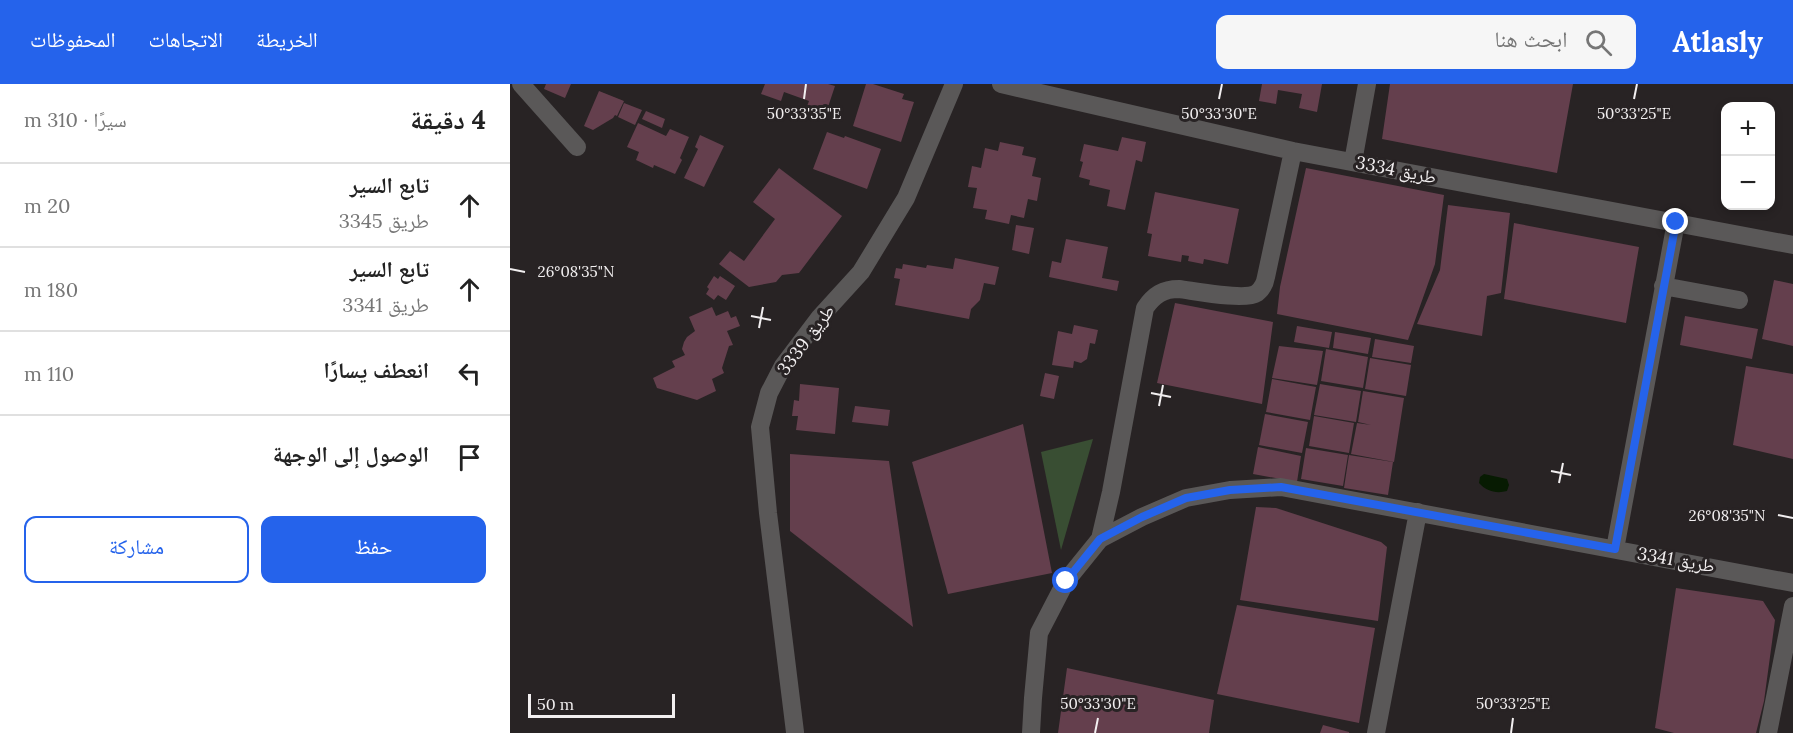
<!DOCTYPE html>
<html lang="ar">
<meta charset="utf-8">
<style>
body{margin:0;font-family:Lora,"Noto Naskh Arabic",serif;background:#f6f6f6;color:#222;direction:rtl}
.controls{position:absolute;right:18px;top:18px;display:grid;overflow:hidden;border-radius:12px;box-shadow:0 3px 9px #0003}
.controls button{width:54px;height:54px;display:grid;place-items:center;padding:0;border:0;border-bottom:2px solid #e0e0e0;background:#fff;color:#222;font:30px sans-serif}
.scale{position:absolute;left:18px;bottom:15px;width:147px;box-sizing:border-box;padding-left:6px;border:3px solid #f2eff0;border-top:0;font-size:16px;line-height:21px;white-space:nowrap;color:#f2eff0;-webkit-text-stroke:4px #282324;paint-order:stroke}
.stop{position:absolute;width:18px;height:18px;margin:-14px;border:4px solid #2563eb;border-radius:50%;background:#fff}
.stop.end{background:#2563eb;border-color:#fff;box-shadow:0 2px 6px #0008}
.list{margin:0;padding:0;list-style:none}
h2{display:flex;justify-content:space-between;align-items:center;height:78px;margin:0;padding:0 24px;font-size:26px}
h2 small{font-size:20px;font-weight:400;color:#767676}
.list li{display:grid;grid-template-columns:39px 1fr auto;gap:18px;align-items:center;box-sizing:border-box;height:84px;padding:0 24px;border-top:2px solid #e0e0e0}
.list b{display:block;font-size:22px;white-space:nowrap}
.list p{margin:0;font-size:20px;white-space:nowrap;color:#767676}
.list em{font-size:20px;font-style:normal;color:#767676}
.actions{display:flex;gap:12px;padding:18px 24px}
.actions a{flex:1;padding:14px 0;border:2px solid #2563eb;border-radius:12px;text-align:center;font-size:21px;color:#2563eb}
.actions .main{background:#2563eb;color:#fff}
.icon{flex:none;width:33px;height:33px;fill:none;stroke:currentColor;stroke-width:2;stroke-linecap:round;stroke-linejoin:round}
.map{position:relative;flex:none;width:1283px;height:649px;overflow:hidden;direction:ltr}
header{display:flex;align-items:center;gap:36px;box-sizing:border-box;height:84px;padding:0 30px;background:#2563eb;color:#fff}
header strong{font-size:28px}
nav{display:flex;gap:33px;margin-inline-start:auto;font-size:21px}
.search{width:420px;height:54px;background:#f6f6f6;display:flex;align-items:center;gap:15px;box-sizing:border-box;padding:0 21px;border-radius:12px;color:#767676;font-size:22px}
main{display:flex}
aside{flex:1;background:#fff}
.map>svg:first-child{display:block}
</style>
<header>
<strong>Atlasly</strong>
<div class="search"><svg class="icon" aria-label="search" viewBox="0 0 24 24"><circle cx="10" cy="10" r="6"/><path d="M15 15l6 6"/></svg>ابحث هنا</div>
<nav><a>الخريطة</a><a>الاتجاهات</a><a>المحفوظات</a></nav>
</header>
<main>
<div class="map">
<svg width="1283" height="649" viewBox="0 0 1283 649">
<rect width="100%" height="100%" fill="#282324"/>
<path fill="#394e33" d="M583,355L551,466L531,368Z"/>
<path fill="#071b02" d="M974,390L997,395L999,401L997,407C986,410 976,407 969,399L970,393Z"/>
<path fill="#643f4d" d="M36,0H61L55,14L34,5Z
M255,0H318L325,2L315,32L296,25L299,17L274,8L271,17L251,10Z
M356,0H363L394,10L392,15L404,18L391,58L343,42Z
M752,0H812L807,28L789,24L792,10L768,6L766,20L749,17Z
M880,0H1063L1047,89L872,55Z
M89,7L114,17L107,32L105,31L103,34L83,46L74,42Z
M114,19L132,26L125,41L108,33Z
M136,27L155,35L152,44L132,35Z
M128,39L156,52L160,45L179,53L170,74L172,76L165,90L144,81L143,84L126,76L129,68L117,63Z
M317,48L334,54L335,52L371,65L357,105L303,85Z
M190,51L214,62L194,103L174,94L188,65L185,63Z
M612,53L636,58L632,78L626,76L615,126L597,122L600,106L579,101L580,96L569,93L573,78L570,77L574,60L608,67Z
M490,58L514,63L512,71L526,74L522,92L531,94L527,117L518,115L514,134L501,131L499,140L475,135L477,126L463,124L467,104L458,103L462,82L471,84L475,64L488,67Z
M269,84L332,132L289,189L272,191L266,198L239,203L209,180L220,167L234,177L265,135L243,118Z
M796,84L934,111L925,180L898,256L767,230L770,203Z
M645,108L729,125L718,180L694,175L693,180L678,177L679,172L672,171L671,178L638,172L642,150L637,149Z
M938,121L1000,129L991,209L977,212L972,252L907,240L930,186Z
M1004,139L1129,163L1116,239L994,215Z
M506,141L524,144L519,170L502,166Z
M556,155L598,163L592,194L609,197L607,207L539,193L542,177L551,179Z
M445,174L489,183L485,201L474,199L470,216L461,225L459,235L385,221L390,195L384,194L386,184L392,185L393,180L416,184L417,181L443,185Z
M204,192L208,195L210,192L225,202L216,216L208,211L204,216L196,210L199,205L197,203Z
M1264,196L1283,200V262L1252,255Z
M665,219L763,238L752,320L647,299Z
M202,223L206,232L218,227L221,234L226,232L230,242L217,247L223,261L219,262L212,284L214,289L202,295L206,307L187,316L147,304L143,294L165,283L162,277L175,271L172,265L174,258L177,253L185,247L179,233Z
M1175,232L1248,245L1242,275L1170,261Z
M564,241L588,246L585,260L580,259L577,275L571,279L564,277L563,284L542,281L548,247L562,250Z
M787,242L822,248L819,264L784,258Z
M825,248L861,254L858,270L823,264Z
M865,255L904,262L901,279L862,273Z
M769,262L813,267L807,301L762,294Z
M816,265L858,273L853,304L811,297Z
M860,274L901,281L896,312L855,305Z
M1236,282L1283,290V375L1223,361Z
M535,289L549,292L544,315L530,312Z
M762,295L806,303L800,336L756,328Z
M290,300L329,304L325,350L286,346L288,332H282L284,316L289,317Z
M810,300L851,307L846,338L804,331Z
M853,307L894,314L884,378L841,370L847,339L861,341L848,338Z
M345,322L380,326L378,342L342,338Z
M755,330L798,338L792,369L749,361Z
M804,332L844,339L839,369L799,362Z
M513,340L542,489L438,510L402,378Z
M748,363L791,372L787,398L743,390Z
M796,364L838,371L833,402L791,395Z
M280,370L379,377L403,543L280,447Z
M839,371L883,378L878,411L834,404Z
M746,423L766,424L871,458L877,463L868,537L730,516Z
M1166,504L1253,517L1265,536L1254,617L1246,649H1164L1145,644Z
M727,521L865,544L849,639L707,610Z
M557,584L704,616L699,649H548Z
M813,641L839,648V649H810Z"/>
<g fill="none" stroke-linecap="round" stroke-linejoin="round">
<path stroke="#5a5858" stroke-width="18" d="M11,0L67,63
M491,0L783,67L1283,161
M843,78L857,0
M1153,202L1229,216
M590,455L601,408L635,224C644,211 653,205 669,205C685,207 735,217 747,209C752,205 755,199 756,193L783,67
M1105,465L1166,138
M285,648L258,429L250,343L259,309L273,282L310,233L351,188L396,114L444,0
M521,649L523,614L529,549L556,497L590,455L632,433L676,414L720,406L771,403L1283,499
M866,649L908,428
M1258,649L1283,522"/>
</g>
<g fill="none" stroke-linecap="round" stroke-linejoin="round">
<path stroke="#2563eb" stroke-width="8" d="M556,497L590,455L632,433L676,414L720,406L771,403L1105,465L1166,138"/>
</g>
<path fill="none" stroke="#f2eff0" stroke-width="2" d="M294,15L296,0M709,15L712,0M1124,15L1127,0M0,185L15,188M241,232L261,236M249,244L253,223M641,309L661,313M649,322L653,301M1041,387L1061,391M1049,399L1053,379M1268,431L1283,434M585,649L588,634M1001,649L1003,634"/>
<g text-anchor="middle" stroke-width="6" stroke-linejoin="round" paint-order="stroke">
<g font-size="18" fill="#f2eff0" stroke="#282324">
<text transform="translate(886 86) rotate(11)" y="6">طريق 3334</text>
<text transform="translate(296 256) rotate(-53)" y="6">طريق 3339</text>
<text transform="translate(1166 476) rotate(10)" y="6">طريق 3341</text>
</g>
</g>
<g font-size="15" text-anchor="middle" fill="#f2eff0" stroke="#282324" stroke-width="6" stroke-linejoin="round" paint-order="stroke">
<text x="294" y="35">50°33'35"E</text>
<text x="709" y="35">50°33'30"E</text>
<text x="1124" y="35">50°33'25"E</text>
<text x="66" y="193">26°08'35"N</text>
<text x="1217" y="437">26°08'35"N</text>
<text x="588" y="625">50°33'30"E</text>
<text x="1003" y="625">50°33'25"E</text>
</g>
</svg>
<div class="controls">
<button>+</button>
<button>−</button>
</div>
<div class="scale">50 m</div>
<div class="stop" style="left:556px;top:497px"></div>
<div class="stop end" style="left:1166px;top:138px"></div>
</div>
<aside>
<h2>4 دقيقة<small>سيرًا · 310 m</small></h2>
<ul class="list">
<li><svg class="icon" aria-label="ahead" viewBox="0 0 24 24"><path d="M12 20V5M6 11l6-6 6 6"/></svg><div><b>تابع السير</b><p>طريق 3345</p></div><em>20 m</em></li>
<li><svg class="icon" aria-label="ahead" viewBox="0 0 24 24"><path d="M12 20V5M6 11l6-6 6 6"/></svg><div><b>تابع السير</b><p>طريق 3341</p></div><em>180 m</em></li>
<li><svg class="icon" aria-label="left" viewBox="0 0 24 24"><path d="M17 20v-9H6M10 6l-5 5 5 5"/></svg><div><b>انعطف يسارًا</b></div><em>110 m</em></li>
<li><svg class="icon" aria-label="arrive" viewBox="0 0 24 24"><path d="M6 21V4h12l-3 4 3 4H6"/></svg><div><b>الوصول إلى الوجهة</b></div></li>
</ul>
<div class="actions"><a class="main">حفظ</a><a>مشاركة</a></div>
</aside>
</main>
